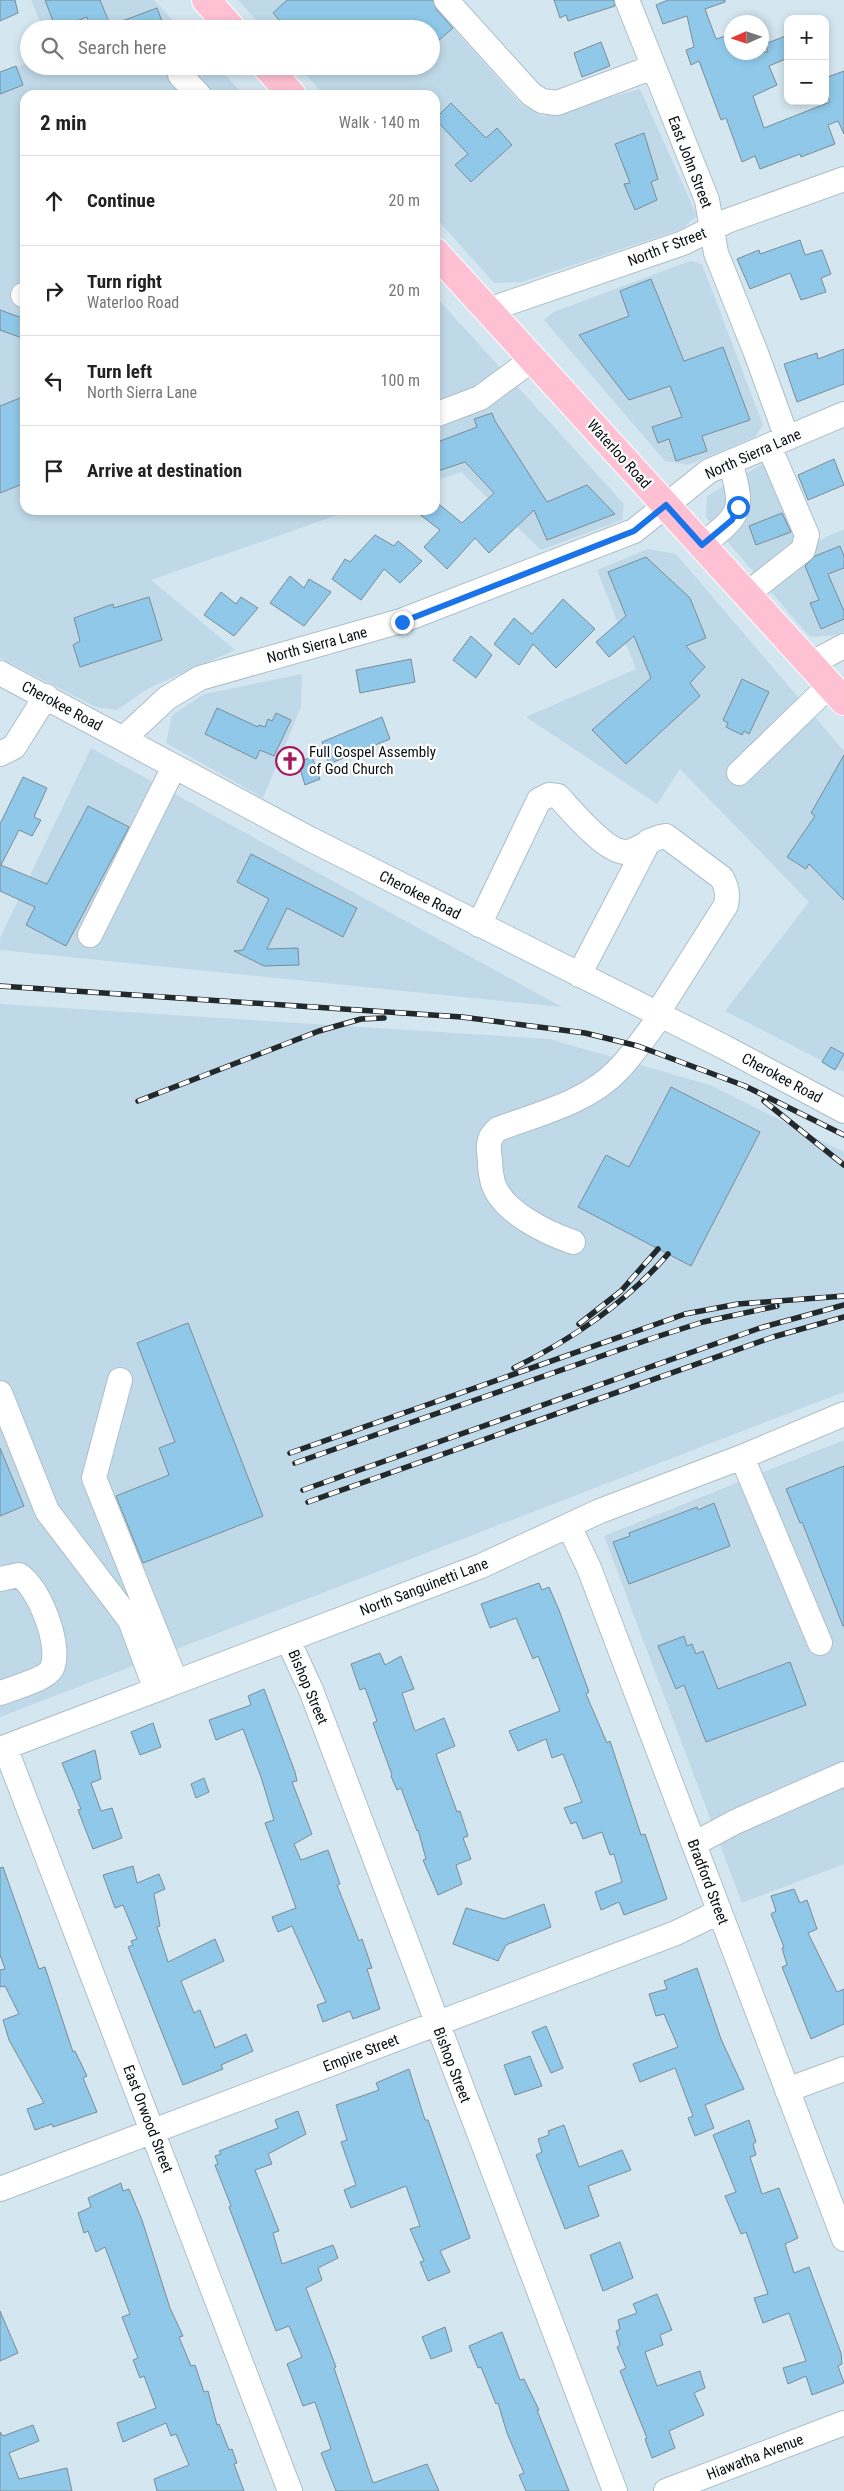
<!DOCTYPE html>
<meta charset="utf-8">
<style>
body{margin:0;font-family:"Roboto Condensed",sans-serif;background:#f2f2f2;color:#222}
.controls{position:absolute;right:15px;top:15px;display:grid;overflow:hidden;border-radius:10px;box-shadow:0 2px 8px #0003}
.controls button{width:45px;height:45px;display:grid;place-items:center;padding:0;border:0;border-bottom:1px solid #e0e0e0;background:#fff;color:#222;font:25px sans-serif}
.compass{position:absolute;left:724px;top:15px;width:45px;height:45px;border-radius:50%;background:#fff;box-shadow:0 2px 8px #0003;rotate:267deg}
.stop{position:absolute;width:15px;height:15px;margin:-11px;border:4px solid #1a73e8;border-radius:50%;background:#fff}
.stop.end{background:#1a73e8;border-color:#fff;box-shadow:0 1px 5px #0008}
.list{margin:0;padding:0;list-style:none}
h2{display:flex;justify-content:space-between;align-items:center;height:65px;margin:0;padding:0 20px;font-size:21px}
h2 small{font-size:16px;font-weight:400;color:#767676}
.list li{display:grid;grid-template-columns:32px 1fr auto;gap:15px;align-items:center;box-sizing:border-box;height:90px;padding:0 20px;border-top:1px solid #e0e0e0}
.list b{display:block;font-size:19px;white-space:nowrap}
.list p{margin:0;font-size:16px;white-space:nowrap;color:#767676}
.list em{font-size:16px;font-style:normal;color:#767676}
.icon{flex:none;width:28px;height:28px;fill:none;stroke:currentColor;stroke-width:2;stroke-linecap:round;stroke-linejoin:round}
.map{position:relative;flex:none;width:844px;height:2491px;overflow:hidden}
.search{position:absolute;background:#fff;box-shadow:0 2px 8px #0003;left:20px;top:20px;width:420px;height:55px;display:flex;align-items:center;gap:12px;box-sizing:border-box;padding:0 18px;border-radius:28px;color:#767676;font-size:19px}
.panel{position:absolute;background:#fff;box-shadow:0 2px 8px #0003;left:20px;top:90px;width:420px;height:425px;border-radius:15px}
.map>svg:first-child{display:block}
</style>
<div class="map">
<svg width="844" height="2491" viewBox="0 0 844 2491">
<rect width="100%" height="100%" fill="#d4e6f0"/>
<path fill="#c0d9e8" d="M31,0H154L181,29H43Z
M238,0H428L521,104L542,116L640,89L697,216L682,229L522,282L494,283L435,217V95H324L298,66H431V29H264Z
M29,63V66H217L244,95H25V510H352L151,580L235,650L147,689L117,710L96,707L0,658V73Z
M690,261L702,264L763,425L755,437L688,465L665,461L544,320L554,312Z
M435,296L624,504L622,520L541,550L461,472L435,481Z
M783,452L818,541L844,529V632L837,635L810,637L706,517L707,496Z
M648,549L676,554L844,751V1072L725,1011L809,902L680,769L657,804L526,717L636,669L597,570Z
M302,674L301,707L263,798L166,743L172,715L204,694Z
M91,748L562,1007L0,950V938Z
M0,1004L549,1039L710,1085L844,1152V1392L0,1717Z
M844,1440V1864L742,1903L604,1536Z"/>
<path fill="#8fc8e8" stroke="#7c8c96" d="M0,0H15L18,13L0,21Z
M45,0H100L109,22L91,29L87,17L56,29Z
M287,0H433L436,9L453,28L431,47V29H287L273,13Z
M554,0H614L615,6L568,21L566,15L560,18Z
M668,0H725V2L705,9L716,39L732,34V52H768L765,44L788,35V58L769,66L777,85L753,96L764,128L830,102L825,90V78L844,71V134L838,121L828,125L835,144L801,157L800,154L760,169L755,156L742,162L726,118L721,120L699,61L691,65L686,50L694,47L687,16L663,24L656,5Z
M157,8L165,29H106V27Z
M601,42L610,66L582,77L574,53Z
M16,66L23,85L0,94V72Z
M451,103L486,138L497,128L512,145L471,182L455,165L468,154L435,119Z
M644,133L658,179L651,182L657,200L635,210L624,184L630,183L615,144Z
M800,240L805,255L822,250L831,274L821,278L826,292L801,300L790,273L750,289L737,259L759,250L760,254Z
M651,279L684,361L723,347L750,420L702,436L707,451L676,461L669,439L658,443L652,427L682,417L670,386L629,400L579,335L629,316L620,291Z
M0,310L25,319V330L22,338L0,330Z
M844,349V384L797,402L784,364L817,353L818,359Z
M25,396V483L0,493V406Z
M492,413L495,421L547,502L587,485L615,514L547,540L534,510L489,553L475,538L447,569L424,547L440,530L414,510H435V501L462,523L494,493L465,462L435,472V443L477,427L474,419Z
M834,459L844,485L808,500L798,475Z
M782,513L791,532L756,545L749,526Z
M375,535L394,546L398,541L422,561L400,583L384,569L361,600L332,579L345,559L350,562Z
M840,546L844,556V568L828,574L844,611V619L821,629L810,603L819,600L805,566L815,556Z
M646,557L690,598L706,638L686,646L705,667L690,683L700,696L626,764L592,730L651,678L634,636L609,657L596,642L626,616L608,572Z
M290,576L304,588L309,579L331,592L304,626L270,603Z
M221,592L236,604L241,597L258,608L234,636L204,615Z
M149,597L162,640L80,667L73,645L80,641L74,618L113,604L114,608Z
M563,599L595,629L556,668L533,644L519,665L494,644L514,618L532,634Z
M471,636L492,655L476,678L453,660Z
M411,659L415,682L360,693L356,670Z
M742,679L769,692L749,734L744,731L742,735L726,727L728,723L723,720Z
M217,708L258,727L259,725L265,727L268,719L272,721L276,713L291,720L274,756L260,750L256,759L205,734Z
M382,717L390,739L329,764L322,742Z
M844,755V900L809,864L806,869L787,857L815,816L811,813Z
M312,757L320,779L305,785L298,762Z
M23,777L47,788L34,817L41,820L32,836L19,830L1,865L47,884L88,806L129,827L66,946L26,925L35,907L0,891V824Z
M251,854L357,908L343,937L287,908L267,949L298,948L299,965L264,966L234,951L243,950L269,899L237,882Z
M831,1047L844,1054L835,1070L822,1062Z
M671,1087L760,1132L691,1266L578,1207L606,1155L629,1167Z
M188,1323L263,1516L143,1563L116,1496L169,1475L159,1448L175,1442L137,1343Z
M0,1448L24,1506L0,1516Z
M844,1466V1626H843L802,1522L800,1523L786,1489Z
M714,1503L730,1546L629,1584L613,1542L630,1536L629,1533L697,1507L698,1510Z
M539,1583L542,1590L549,1587L559,1610L589,1692L586,1694L607,1743L610,1741L641,1835L645,1834L667,1899L624,1915L619,1902L601,1910L595,1892L622,1882L614,1854L610,1855L602,1832L583,1839L576,1822L571,1824L564,1808L582,1802L563,1754L552,1758L546,1739L518,1751L509,1731L560,1711L538,1656L533,1659L516,1618L490,1628L481,1604Z
M684,1636L687,1646L692,1644L696,1654L703,1651L718,1689L790,1662L806,1705L706,1742L684,1685L676,1689L658,1646Z
M380,1653L385,1665L401,1656L414,1689L402,1693L415,1731L444,1718L455,1746L436,1754L457,1812L460,1811L468,1836L463,1838L471,1859L456,1865L462,1884L438,1895L423,1860L426,1859L418,1830L417,1831L401,1788L397,1790L391,1776L392,1775L373,1723L377,1721L365,1688L360,1690L351,1664Z
M264,1689L295,1772L297,1781L292,1782L312,1834L294,1844L301,1860L328,1850L340,1884L337,1885L359,1941L362,1939L372,1968L367,1969L380,2009L353,2019L350,2011L323,2022L317,2005L326,2002L292,1926L278,1932L272,1917L296,1908L265,1823L274,1820L262,1780L243,1729L216,1740L209,1720L251,1705L248,1696Z
M153,1723L161,1747L140,1755L131,1732Z
M95,1750L101,1779L91,1783L101,1811L112,1808L122,1838L93,1849L78,1810L81,1809L62,1763Z
M204,1778L209,1792L196,1798L191,1784Z
M133,1866L137,1883L159,1874L165,1889L154,1894L160,1926L157,1927L168,1962L215,1939L224,1961L181,1981L194,2013L200,2010L215,2048L246,2034L253,2051L221,2065L223,2069L183,2085L128,1947L133,1945L131,1941L137,1939L123,1905L115,1908L103,1875Z
M3,1867L39,1969L45,1967L73,2052L75,2051L87,2076L83,2078L97,2112L53,2127L52,2124L35,2130L27,2109L44,2103L9,2040L3,2020L19,2014L5,1986L0,1987V1970L5,1969L0,1955V1868Z
M794,1889L800,1903L807,1900L817,1929L808,1933L837,1992L844,1989V2024L811,2039L782,1967L787,1965L782,1948L784,1947L771,1914L776,1911L771,1896Z
M544,1904L551,1927L506,1945L498,1961L453,1944L466,1908L504,1919Z
M697,1968L721,2039L744,2089L705,2105L714,2128L695,2136L688,2118L693,2116L675,2068L640,2082L633,2064L678,2047L664,2014L656,2016L649,1994L667,1989L664,1981Z
M546,2026L563,2068L551,2073L532,2032Z
M530,2056L542,2086L515,2095L504,2065Z
M409,2069L425,2120H428L470,2238L440,2251L450,2272L428,2281L420,2262L424,2261L410,2229L420,2226L406,2186L351,2208L344,2190L356,2185L341,2142L347,2140L336,2105L379,2090L376,2083Z
M298,2111L306,2134L268,2154L272,2164L255,2170L279,2231L273,2233L282,2264L333,2245L338,2258L318,2268L322,2280L306,2288L336,2367L334,2368L373,2483L427,2464L439,2491H336L321,2453L331,2449L315,2402L303,2406L287,2364L302,2357L289,2326L276,2331L229,2207L231,2206L215,2165L218,2164L215,2156L221,2154L219,2151L278,2128L275,2120Z
M749,2120L756,2142L753,2144L756,2155L750,2157L762,2194L779,2188L798,2238L785,2244L794,2273L809,2267L841,2353L842,2364L838,2366L844,2383L812,2395L806,2376L788,2384L783,2368L806,2361L789,2313L763,2323L754,2298L768,2294L746,2232L741,2234L725,2196L736,2192L713,2135Z
M564,2125L579,2167L622,2150L631,2170L588,2186L599,2216L565,2229L536,2155L542,2152L538,2139L549,2135L548,2131Z
M121,2183L123,2191L129,2189L142,2220L170,2308L183,2336L179,2337L191,2366L195,2365L204,2392L208,2391L217,2425L219,2424L229,2450L232,2449L237,2463L234,2464L244,2491H157L154,2479L189,2465L176,2434L171,2436L166,2423L123,2442L117,2423L156,2408L144,2376L140,2378L133,2360L138,2358L122,2317L130,2314L105,2247L96,2252L88,2231L84,2233L78,2213L91,2207L88,2198Z
M620,2242L633,2278L603,2291L590,2255Z
M657,2294L672,2330L660,2335L663,2345L645,2352L657,2386L700,2371L705,2388L694,2393L704,2415L669,2431L675,2448L652,2458L645,2439L647,2438L620,2371L626,2368L617,2347L620,2345L616,2331L620,2329L618,2320L637,2313L633,2304Z
M0,2311L18,2353L0,2361Z
M445,2327L452,2351L431,2359L422,2337Z
M502,2332L520,2380L524,2379L539,2410H537L569,2491H526L519,2475L524,2473L507,2433L498,2403L496,2404L481,2367L478,2368L469,2346Z
M33,2425L39,2441L9,2453L19,2479L67,2468L72,2491H0V2432L3,2436Z"/>
<g fill="none" stroke-linecap="round" stroke-linejoin="round">
<defs>
<path id="minor" d="M446,0L531,94L542,101L557,103L653,67
M627,0L707,200L716,253L756,353L787,438
M190,66L180,75L199,95
M23,295L25,296
M488,310L683,243L727,221L844,179
M435,415L480,398L533,359
M702,545C741,514 745,512 730,462
M747,594L803,550L807,535L769,446
M810,664L844,646
M0,673L310,839L724,1047L844,1111
M124,738L167,698L200,678L401,621L634,531L709,471L844,414
M0,754L14,747L46,696
M739,773L830,685
M479,925L539,800L549,795L558,796C571,810 607,854 627,852C641,850 651,837 666,836L722,878C727,888 728,894 726,905L657,1014
M90,935L174,767
M579,975L649,841
M573,1242C547,1233 502,1212 493,1183C491,1176 490,1168 490,1160C488,1147 487,1138 498,1129C538,1114 588,1102 618,1070C634,1053 647,1034 661,1015
M120,1380L94,1478L176,1682
M0,1393L47,1511L130,1620L156,1690
M742,1457L820,1643
M569,1526L589,1568L844,2239
M0,1579L19,1575C39,1587 62,1646 52,1668C47,1679 11,1689 0,1693
M288,1640L311,1690L615,2491
M5,1747L290,2491
M0,1749L481,1566L600,1511L742,1457L844,1414
M694,1844L735,1822L844,1774
M787,2090L844,2069
M0,2189L676,1933L719,1912
M666,2491L844,2423"/>
<path id="major" d="M206,0L232,29
M266,66L292,95
M435,252L844,701"/>
</defs>
<use href="#minor" stroke="#adbec8" stroke-width="26"/>
<use href="#major" stroke="#fff" stroke-width="30"/>
<use href="#minor" stroke="#fff" stroke-width="24"/>
<use href="#major" stroke="#fec1d4" stroke-width="28"/>
<defs>
<path id="rail" d="M0,986L462,1017L585,1033L638,1046L745,1086L844,1135
M138,1101L319,1031L361,1019L384,1018
M764,1101L844,1165
M579,1324L621,1291L658,1249
M514,1368C572,1339 625,1304 668,1254
M290,1453L685,1314L738,1304L844,1296
M295,1463L656,1337L703,1322L777,1306
M303,1490L760,1328L844,1305
M308,1502L773,1337L844,1317"/>
</defs>
<use href="#rail" stroke="#21292d" stroke-width="5.5"/>
<use href="#rail" stroke="#fff" stroke-width="4" stroke-dasharray="11" stroke-linecap="butt"/>
</g>
<g fill="none" stroke-linecap="round" stroke-linejoin="round">
<path stroke="#1a73e8" stroke-width="6" d="M402,622L634,531L666,505L702,545L732,520L738,507"/>
</g>
<defs>
<symbol id="church-ring" viewBox="-11 -11 22 22"><circle r="9.5" fill="#fff" stroke="#a7195b" stroke-width="1.5"/><path d="M-1.2-6h2.4v3.5h3.3v2.4h-3.3V6h-2.4V-.1h-3.3v-2.4h3.3Z" fill="#a7195b"/></symbol>
</defs>
<g fill-rule="evenodd">
<use href="#church-ring" x="274" y="745" width="32" height="32"/>
</g>
<g text-anchor="middle" stroke-width="4.5" stroke-linejoin="round" paint-order="stroke">
<g font-size="15" fill="#091013" stroke="#fff">
<text transform="translate(690 162) rotate(69)" y="5">East John Street</text>
<text transform="translate(667 247) rotate(-21)" y="5">North F Street</text>
<text transform="translate(619 454) rotate(48)" y="5">Waterloo Road</text>
<text transform="translate(753 454) rotate(-24)" y="5">North Sierra Lane</text>
<text transform="translate(317 645) rotate(-15)" y="5">North Sierra Lane</text>
<text transform="translate(62 706) rotate(28)" y="5">Cherokee Road</text>
<text transform="translate(420 895) rotate(27)" y="5">Cherokee Road</text>
<text transform="translate(782 1078) rotate(28)" y="5">Cherokee Road</text>
<text transform="translate(424 1587) rotate(-21)" y="5">North Sanguinetti Lane</text>
<text transform="translate(308 1687) rotate(67)" y="5">Bishop Street</text>
<text transform="translate(708 1882) rotate(69)" y="5">Bradford Street</text>
<text transform="translate(361 2053) rotate(-21)" y="5">Empire Street</text>
<text transform="translate(452 2065) rotate(69)" y="5">Bishop Street</text>
<text transform="translate(148 2119) rotate(69)" y="5">East Orwood Street</text>
<text transform="translate(755 2457) rotate(-21)" y="5">Hiawatha Avenue</text>
</g>
<g font-size="15" fill="#091013" stroke="#fff" text-anchor="start">
<text x="309" y="757">Full Gospel Assembly<tspan x="309" dy="17">of God Church</tspan></text>
</g>
</g>
</svg>
<div class="controls">
<button>+</button>
<button>−</button>
</div>
<svg class="compass" viewBox="-18 -18 36 36"><path d="M0-13l5 13h-10z" fill="#e53935"/><path d="M0 13l5-13h-10z" fill="#767676"/></svg>
<div class="stop" style="left:738px;top:507px"></div>
<div class="stop end" style="left:402px;top:622px"></div>
<div class="search"><svg class="icon" aria-label="search" viewBox="0 0 24 24"><circle cx="10" cy="10" r="6"/><path d="M15 15l6 6"/></svg>Search here</div>
<section class="panel">
<h2>2 min<small>Walk · 140 m</small></h2>
<ul class="list">
<li><svg class="icon" aria-label="ahead" viewBox="0 0 24 24"><path d="M12 20V5M6 11l6-6 6 6"/></svg><div><b>Continue</b></div><em>20 m</em></li>
<li><svg class="icon" aria-label="right" viewBox="0 0 24 24"><path d="M7 20v-9h11M14 6l5 5-5 5"/></svg><div><b>Turn right</b><p>Waterloo Road</p></div><em>20 m</em></li>
<li><svg class="icon" aria-label="left" viewBox="0 0 24 24"><path d="M17 20v-9H6M10 6l-5 5 5 5"/></svg><div><b>Turn left</b><p>North Sierra Lane</p></div><em>100 m</em></li>
<li><svg class="icon" aria-label="arrive" viewBox="0 0 24 24"><path d="M6 21V4h12l-3 4 3 4H6"/></svg><div><b>Arrive at destination</b></div></li>
</ul>
</section>
</div>
